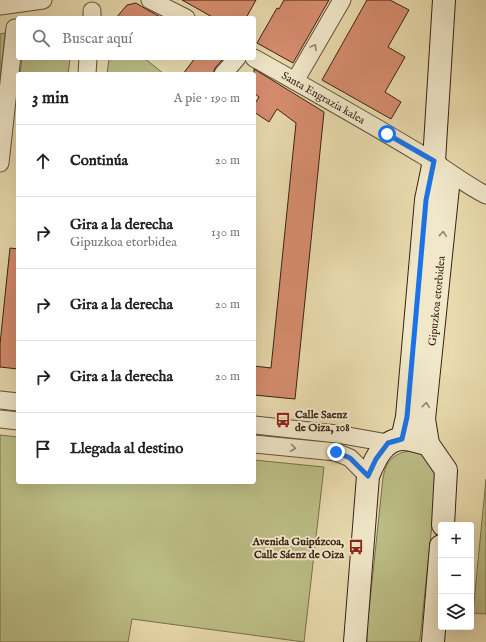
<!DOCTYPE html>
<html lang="es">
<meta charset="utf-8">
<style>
body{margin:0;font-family:"IM FELL English",serif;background:#f2f2f2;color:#222}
.controls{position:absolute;right:12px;bottom:12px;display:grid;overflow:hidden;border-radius:4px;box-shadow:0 4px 16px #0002}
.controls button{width:36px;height:36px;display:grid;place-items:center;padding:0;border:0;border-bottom:1px solid #e0e0e0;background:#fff;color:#222;font:20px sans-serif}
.stop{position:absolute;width:12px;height:12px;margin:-9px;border:3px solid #1a73e8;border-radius:50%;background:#fff}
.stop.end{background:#1a73e8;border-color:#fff;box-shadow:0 1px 4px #0008}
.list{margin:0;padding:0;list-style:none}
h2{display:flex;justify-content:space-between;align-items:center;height:52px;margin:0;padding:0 16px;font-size:17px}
h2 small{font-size:13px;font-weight:400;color:#767676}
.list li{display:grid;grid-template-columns:26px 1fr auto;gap:12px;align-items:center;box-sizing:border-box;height:72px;padding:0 16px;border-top:1px solid #e0e0e0}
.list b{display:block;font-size:15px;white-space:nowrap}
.list p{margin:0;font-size:13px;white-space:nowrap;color:#767676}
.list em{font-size:13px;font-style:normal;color:#767676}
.icon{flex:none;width:22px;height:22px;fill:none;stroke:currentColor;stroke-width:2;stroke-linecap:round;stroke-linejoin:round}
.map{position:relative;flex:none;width:486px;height:642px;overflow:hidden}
.search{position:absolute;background:#fff;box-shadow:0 4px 16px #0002;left:16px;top:16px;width:240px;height:44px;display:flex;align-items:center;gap:10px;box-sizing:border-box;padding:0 14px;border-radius:4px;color:#767676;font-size:15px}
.panel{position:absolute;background:#fff;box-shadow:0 4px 16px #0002;left:16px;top:72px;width:240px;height:412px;border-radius:4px}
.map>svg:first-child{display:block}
</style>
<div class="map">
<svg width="486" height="642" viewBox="0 0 486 642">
<rect width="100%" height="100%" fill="#e9dbae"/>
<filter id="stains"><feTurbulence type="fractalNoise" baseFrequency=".005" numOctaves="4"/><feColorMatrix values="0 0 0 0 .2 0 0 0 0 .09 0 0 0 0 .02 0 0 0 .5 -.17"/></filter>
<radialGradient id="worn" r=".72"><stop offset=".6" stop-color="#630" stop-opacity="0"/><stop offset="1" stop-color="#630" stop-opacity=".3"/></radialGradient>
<path fill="#bcbe86" stroke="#7a704e" d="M5,33L0,82V34Z
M22,58H70L68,74H20Z
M109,58H144L164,74H107Z
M0,435L18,437V482H254V460L324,467L304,642L132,619L128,642H0Z
M411,451C433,456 434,465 436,486L420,640L419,642H367V629L383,478C386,461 393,453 411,451Z
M486,479V614L473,613Z"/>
<path fill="#d78d6f" stroke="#382115" d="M182,0H256L246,18H214Z
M284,0H329L293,63L257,43L277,8L279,9Z
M367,0H390L409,10L388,47L405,57L385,92L401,102L391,119L322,80Z
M136,3L146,9L162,18H116L127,5Z
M195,58H222L223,59L215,68L213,74H183Z
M254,69L324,112L295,399L254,395V366L271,368L296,123L277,109L269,122L254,112V105L259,97L254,93Z
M10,248L18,249V369L0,367V344Z"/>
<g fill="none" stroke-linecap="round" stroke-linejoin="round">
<defs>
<g id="street">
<path d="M150,0L186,18"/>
<path d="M0,6L43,0"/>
<path d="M92,18V11"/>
<path id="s1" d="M254,58C311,90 368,122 424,156C445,168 464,184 486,195"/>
<path d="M87,74L88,58"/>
<path d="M223,74L237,58"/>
<path d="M295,81L342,0"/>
<path d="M0,163L15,28"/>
<path d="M0,400L18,402"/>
<path d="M0,419L18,421"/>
<path d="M254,425L337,434L388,443"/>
<path d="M254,444L336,452L350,458L368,476"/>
</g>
<g id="secondary">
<path d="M402,439L407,417L426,200L434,161L444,0"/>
<path id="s2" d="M428,444L424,419L448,187L434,161"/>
<path d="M355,642L368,476C375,460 383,439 403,439C411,439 420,443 428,444L446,470L443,525"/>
<path d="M433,642L441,546"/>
</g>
</defs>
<use href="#street" stroke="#64503b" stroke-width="19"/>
<use href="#secondary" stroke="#382115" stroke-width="24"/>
<use href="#street" stroke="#f1e8ca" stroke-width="17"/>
<use href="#secondary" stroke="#f1e8ca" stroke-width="22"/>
</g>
<defs><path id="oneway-chevron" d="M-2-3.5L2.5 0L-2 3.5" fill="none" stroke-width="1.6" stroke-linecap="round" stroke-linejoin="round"/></defs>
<g stroke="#948470">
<use href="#oneway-chevron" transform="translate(314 47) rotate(-59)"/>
<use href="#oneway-chevron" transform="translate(443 234) rotate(-84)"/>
<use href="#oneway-chevron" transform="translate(426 405) rotate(-84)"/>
<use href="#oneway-chevron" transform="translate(293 448) rotate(6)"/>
</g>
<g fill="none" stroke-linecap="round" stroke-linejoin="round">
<path stroke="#1a73e8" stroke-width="5" d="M336,452L350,458L368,476L376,459L388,443L402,439L407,417L426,200L434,161L387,134"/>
</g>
<defs>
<symbol id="bus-bare" viewBox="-9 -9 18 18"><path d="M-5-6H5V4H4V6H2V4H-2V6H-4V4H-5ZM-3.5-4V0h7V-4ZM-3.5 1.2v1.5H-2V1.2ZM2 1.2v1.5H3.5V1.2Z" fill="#8f2418" stroke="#f1e8ca" stroke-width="2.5" paint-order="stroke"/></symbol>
</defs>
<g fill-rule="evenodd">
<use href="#bus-bare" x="272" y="409" width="22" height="22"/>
<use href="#bus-bare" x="345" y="536" width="22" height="22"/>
</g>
<g text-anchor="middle" stroke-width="4" stroke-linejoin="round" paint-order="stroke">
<g font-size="11" fill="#382115" stroke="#f1e8ca">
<text dy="4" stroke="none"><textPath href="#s1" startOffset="80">Santa Engrazia kalea</textPath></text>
<text dy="4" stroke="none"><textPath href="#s2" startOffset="144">Gipuzkoa etorbidea</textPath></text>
</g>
<g font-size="11" font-weight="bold" fill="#382115" stroke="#f1e8ca" text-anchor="start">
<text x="295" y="418">Calle Saenz<tspan x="295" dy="13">de Oiza, 108</tspan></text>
<text x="344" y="545" text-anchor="end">Avenida Guipúzcoa,<tspan x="344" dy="13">Calle Sáenz de Oiza</tspan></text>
</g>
</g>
<rect width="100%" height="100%" filter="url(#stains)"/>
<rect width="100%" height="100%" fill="url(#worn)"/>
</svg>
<div class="controls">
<button>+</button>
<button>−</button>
<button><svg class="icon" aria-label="layers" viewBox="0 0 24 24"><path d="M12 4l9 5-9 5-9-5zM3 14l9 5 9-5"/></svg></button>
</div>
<div class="stop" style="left:387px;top:134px"></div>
<div class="stop end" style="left:336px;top:452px"></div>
<div class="search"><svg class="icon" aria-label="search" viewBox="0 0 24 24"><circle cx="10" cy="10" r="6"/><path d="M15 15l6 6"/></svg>Buscar aquí</div>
<section class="panel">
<h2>3 min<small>A pie · 190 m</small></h2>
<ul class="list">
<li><svg class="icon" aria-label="ahead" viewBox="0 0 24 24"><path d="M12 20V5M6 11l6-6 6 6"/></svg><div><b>Continúa</b></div><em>20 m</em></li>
<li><svg class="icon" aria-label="right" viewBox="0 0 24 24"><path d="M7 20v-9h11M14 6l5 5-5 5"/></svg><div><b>Gira a la derecha</b><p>Gipuzkoa etorbidea</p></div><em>130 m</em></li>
<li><svg class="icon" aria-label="right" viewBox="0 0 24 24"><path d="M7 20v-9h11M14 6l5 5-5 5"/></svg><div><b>Gira a la derecha</b></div><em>20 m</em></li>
<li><svg class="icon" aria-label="right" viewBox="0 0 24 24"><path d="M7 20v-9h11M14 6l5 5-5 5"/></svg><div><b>Gira a la derecha</b></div><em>20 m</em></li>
<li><svg class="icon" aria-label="arrive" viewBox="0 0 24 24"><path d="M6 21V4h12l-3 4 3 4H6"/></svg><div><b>Llegada al destino</b></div></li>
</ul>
</section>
</div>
